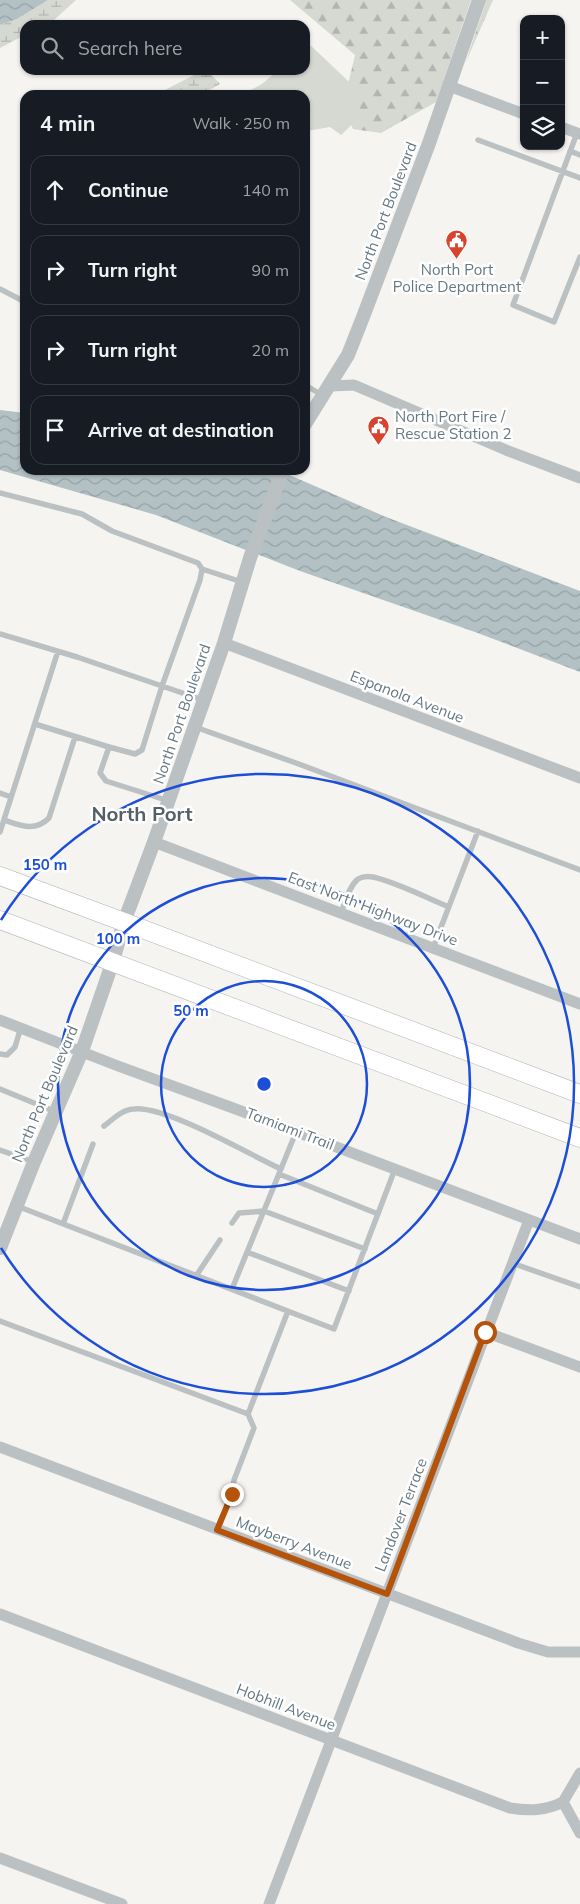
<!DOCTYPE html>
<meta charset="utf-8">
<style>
body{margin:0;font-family:Mulish,sans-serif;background:#20242c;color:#f1f3f6}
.controls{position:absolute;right:15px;top:15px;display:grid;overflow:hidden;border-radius:10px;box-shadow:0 1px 4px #0004}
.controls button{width:45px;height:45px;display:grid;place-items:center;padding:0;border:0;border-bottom:1px solid #363941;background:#171b24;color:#f1f3f6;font:25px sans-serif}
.stop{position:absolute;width:15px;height:15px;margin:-11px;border:4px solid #b45309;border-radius:50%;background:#fff}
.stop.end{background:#b45309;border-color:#fff;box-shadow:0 1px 5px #0008}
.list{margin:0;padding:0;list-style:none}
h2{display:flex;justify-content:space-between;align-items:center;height:65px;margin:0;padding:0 20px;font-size:21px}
h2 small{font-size:16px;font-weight:400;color:#9ea1a6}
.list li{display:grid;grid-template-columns:32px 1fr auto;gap:15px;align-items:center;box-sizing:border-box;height:70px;margin:0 10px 10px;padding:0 10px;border:1px solid #363941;border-radius:15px}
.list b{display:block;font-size:19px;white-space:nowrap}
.list em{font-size:16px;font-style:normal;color:#9ea1a6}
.icon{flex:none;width:28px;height:28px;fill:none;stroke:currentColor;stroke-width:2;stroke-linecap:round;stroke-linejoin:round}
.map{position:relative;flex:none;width:580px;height:1904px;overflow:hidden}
.search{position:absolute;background:#171b24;box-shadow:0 1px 4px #0004;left:20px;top:20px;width:290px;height:55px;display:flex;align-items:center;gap:12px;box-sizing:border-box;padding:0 18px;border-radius:15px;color:#9ea1a6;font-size:19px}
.panel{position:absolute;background:#171b24;box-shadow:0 1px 4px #0004;left:20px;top:90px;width:290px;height:385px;border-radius:15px}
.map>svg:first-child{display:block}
</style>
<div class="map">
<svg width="580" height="1904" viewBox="0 0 580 1904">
<defs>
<pattern id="forest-firs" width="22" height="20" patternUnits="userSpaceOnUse" patternTransform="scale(1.25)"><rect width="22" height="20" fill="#d5d9d1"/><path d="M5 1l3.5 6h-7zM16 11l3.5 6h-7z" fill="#b0b5af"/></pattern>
<pattern id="wetland-marsh" width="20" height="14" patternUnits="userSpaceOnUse" patternTransform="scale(1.25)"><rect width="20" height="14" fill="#d5d9d1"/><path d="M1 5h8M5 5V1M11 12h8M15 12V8" fill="none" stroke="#b0b5af"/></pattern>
<pattern id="water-waves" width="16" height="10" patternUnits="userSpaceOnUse" patternTransform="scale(1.25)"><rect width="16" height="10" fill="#b3c1c4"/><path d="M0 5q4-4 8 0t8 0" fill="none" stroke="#95a2a5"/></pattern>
</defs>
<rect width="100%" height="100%" fill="#f5f4f1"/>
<path fill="url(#forest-firs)" d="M290,0H471L436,102L381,133L353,129L343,106L355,55Z
M486,0H493L465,64L485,5Z"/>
<path fill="url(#wetland-marsh)" d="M48,0H76L54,20L45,25H25V35L0,48V25L17,19Z
M204,70H207L220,84L201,95H155Z"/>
<path fill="#d5d9d1" d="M308,43L363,95L357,120L341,135L330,127L307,131L305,129V95H244L245,93L262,84L278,70H305V45Z"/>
<path fill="url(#water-waves)" d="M0,0H48L17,19L0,25Z
M0,410L25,413V470H278L386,517L580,591V672L475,632L300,571L156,515L0,470Z"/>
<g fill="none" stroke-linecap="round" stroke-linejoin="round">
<defs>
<path id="primary" d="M0,876L124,922L580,1094
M0,920L580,1138"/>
</defs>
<use href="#primary" stroke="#afb5b8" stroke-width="19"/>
<path stroke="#bbc1c3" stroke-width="5.5" d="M577,133L513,305L554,322L580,257
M478,140L580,178
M570,151L580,155
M0,289L25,302
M305,385L322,395
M0,493L82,514L112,531L198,563L202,569L200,580L162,686L142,750L135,754L109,747
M202,569L242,582
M0,634L77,657L203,700
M35,724L109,747L100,773L106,781L169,801
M195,727L296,763L580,870
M0,793L11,797
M4,820C21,826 35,832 49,818L75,737
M0,832L58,651
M341,913C345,903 349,886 358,879C363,876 368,876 373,877C396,882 427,898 449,907
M433,948L478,831
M0,1054L7,1055L15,1047L21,1027
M0,1089L56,1112
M104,1126C113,1119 123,1109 134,1109C167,1106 248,1154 281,1169
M0,1150L34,1162
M279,1174L378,1214
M17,1206L334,1329L395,1169
M232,1223L239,1213L264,1211L365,1249
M63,1224L93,1144
M247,1252L349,1291
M512,1263L580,1287
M196,1276L220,1240
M232,1289L296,1132
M0,1321L248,1414L288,1311
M217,1530L232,1494L234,1480L254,1428L248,1414"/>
<path stroke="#bbc1c3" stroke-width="11" d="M449,86L524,114
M561,127L580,134
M330,386L354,385L506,450L580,478
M224,643L580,778
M154,842L580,1004
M0,1020L118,1066L233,1108L580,1239
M485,1332L580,1367
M0,1447L518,1643L548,1652H580
M0,1614L510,1808C529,1811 545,1811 563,1802
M563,1802L580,1833
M563,1802L580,1773
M0,1858L122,1904
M269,1904L529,1220"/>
<path stroke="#bbc1c3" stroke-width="14" d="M305,424L348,355L363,317L428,146L479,0
M0,1248L34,1162L82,1051L113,961L124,922L154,842L224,643L250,558L283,470"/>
<use href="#primary" stroke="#fff" stroke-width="18"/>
</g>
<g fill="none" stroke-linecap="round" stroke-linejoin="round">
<path stroke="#b45309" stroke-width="6" d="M232,1494L217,1530L387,1594L485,1332"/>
</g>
<g fill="none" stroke="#1d4ed8" stroke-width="2.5">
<circle cx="264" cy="1084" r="103"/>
<circle cx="264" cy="1084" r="206"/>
<path d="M1 920A310 310 0 1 1 1 1248"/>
</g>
<defs>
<symbol id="civic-pin" viewBox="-11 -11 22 30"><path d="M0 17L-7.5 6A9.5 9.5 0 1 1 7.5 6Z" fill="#d9422d" stroke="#fff"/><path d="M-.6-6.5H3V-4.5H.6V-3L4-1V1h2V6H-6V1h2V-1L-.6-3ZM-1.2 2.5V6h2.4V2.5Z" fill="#fff"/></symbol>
</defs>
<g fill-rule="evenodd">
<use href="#civic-pin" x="444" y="228" width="25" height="34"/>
<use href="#civic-pin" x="366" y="414" width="25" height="34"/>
</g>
<g text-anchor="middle" stroke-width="5" stroke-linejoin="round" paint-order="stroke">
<g font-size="15" fill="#657881" stroke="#fff">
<text transform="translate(386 211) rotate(-69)" y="5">North Port Boulevard</text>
<text transform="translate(407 697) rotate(21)" y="5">Espanola Avenue</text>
<text transform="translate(182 714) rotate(-71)" y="5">North Port Boulevard</text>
<text transform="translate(373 909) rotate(21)" y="5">East North Highway Drive</text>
<text transform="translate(45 1094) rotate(-67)" y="5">North Port Boulevard</text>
<text transform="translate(290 1129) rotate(21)" y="5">Tamiami Trail</text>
<text transform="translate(401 1515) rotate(-69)" y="5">Landover Terrace</text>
<text transform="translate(294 1543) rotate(21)" y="5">Mayberry Avenue</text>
<text transform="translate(286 1707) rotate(21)" y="5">Hobhill Avenue</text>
</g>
<g font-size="15" fill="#657881" stroke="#fff">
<text x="457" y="275">North Port<tspan x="457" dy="17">Police Department</tspan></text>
<text x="395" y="422" text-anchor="start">North Port Fire /<tspan x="395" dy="17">Rescue Station 2</tspan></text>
</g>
<g font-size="20" font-weight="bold" fill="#536066" stroke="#fff">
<text x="142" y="821">North Port</text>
</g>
</g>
<circle cx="264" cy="1084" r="8" fill="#1d4ed8" stroke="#fff" stroke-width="2.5"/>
<g font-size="15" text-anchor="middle" font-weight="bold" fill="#1d4ed8" stroke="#fff" stroke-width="5" stroke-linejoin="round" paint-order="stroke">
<text x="45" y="870">150 m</text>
<text x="118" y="944">100 m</text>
<text x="191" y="1016">50 m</text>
</g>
</svg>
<div class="controls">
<button>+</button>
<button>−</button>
<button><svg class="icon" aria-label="layers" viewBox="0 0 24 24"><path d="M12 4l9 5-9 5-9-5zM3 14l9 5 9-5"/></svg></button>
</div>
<div class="stop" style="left:485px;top:1332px"></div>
<div class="stop end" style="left:232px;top:1494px"></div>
<div class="search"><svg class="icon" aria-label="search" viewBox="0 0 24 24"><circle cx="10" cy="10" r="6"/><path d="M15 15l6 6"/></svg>Search here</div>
<section class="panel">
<h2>4 min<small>Walk · 250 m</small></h2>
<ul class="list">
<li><svg class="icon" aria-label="ahead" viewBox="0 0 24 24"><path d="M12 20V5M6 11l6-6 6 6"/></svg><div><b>Continue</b></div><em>140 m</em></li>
<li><svg class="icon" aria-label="right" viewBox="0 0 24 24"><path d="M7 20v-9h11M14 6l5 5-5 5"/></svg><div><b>Turn right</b></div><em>90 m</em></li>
<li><svg class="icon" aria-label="right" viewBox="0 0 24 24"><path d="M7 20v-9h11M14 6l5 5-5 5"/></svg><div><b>Turn right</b></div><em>20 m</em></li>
<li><svg class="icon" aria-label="arrive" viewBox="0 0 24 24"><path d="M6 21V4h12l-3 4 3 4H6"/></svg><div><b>Arrive at destination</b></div></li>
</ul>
</section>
</div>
